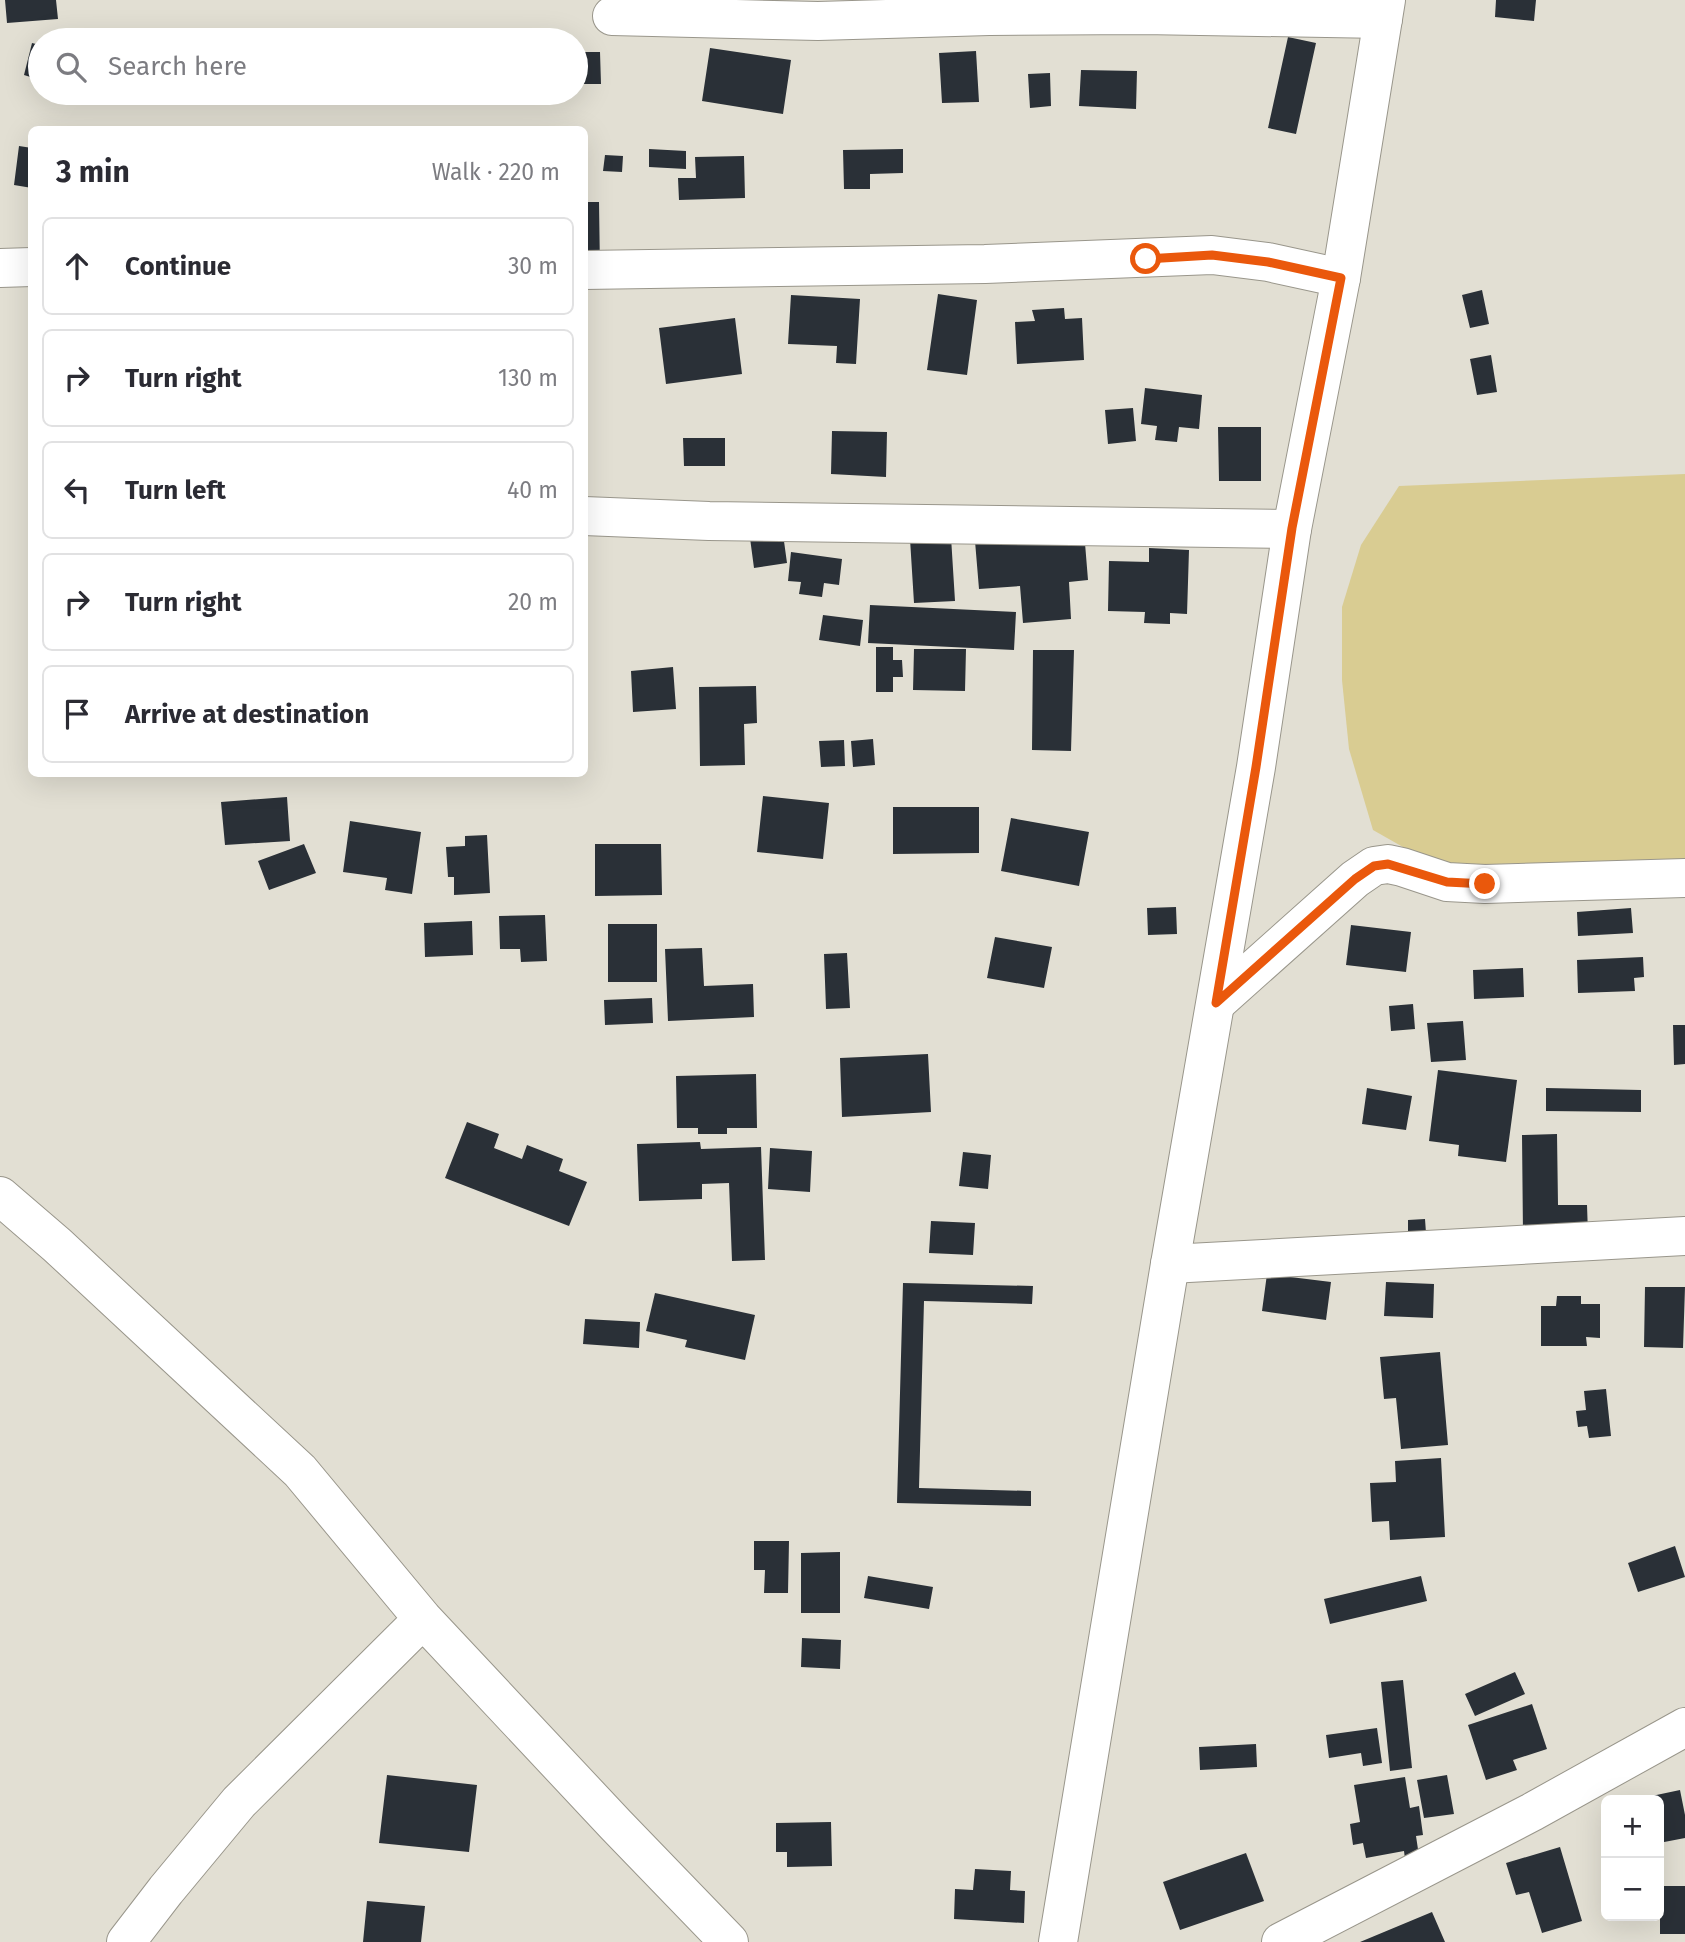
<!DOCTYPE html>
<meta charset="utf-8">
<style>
body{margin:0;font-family:"Fira Sans",sans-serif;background:#f7f7f7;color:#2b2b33}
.controls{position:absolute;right:21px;bottom:21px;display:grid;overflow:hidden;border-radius:10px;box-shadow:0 7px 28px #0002}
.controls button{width:63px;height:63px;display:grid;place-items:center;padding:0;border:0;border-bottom:2px solid #e1e1e2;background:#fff;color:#2b2b33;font:35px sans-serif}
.stop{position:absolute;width:21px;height:21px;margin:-16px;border:5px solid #ea580c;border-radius:50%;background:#fff}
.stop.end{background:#ea580c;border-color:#fff;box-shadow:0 2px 7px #0008}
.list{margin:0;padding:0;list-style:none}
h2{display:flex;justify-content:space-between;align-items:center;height:91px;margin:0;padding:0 28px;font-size:30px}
h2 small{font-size:23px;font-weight:400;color:#7c7c81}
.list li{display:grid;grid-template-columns:46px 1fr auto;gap:21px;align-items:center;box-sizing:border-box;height:98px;margin:0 14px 14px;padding:0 14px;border:2px solid #e1e1e2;border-radius:10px}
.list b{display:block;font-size:26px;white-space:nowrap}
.list em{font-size:23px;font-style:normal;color:#7c7c81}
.icon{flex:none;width:38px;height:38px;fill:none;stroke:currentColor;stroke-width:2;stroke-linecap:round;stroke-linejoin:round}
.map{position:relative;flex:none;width:1685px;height:1942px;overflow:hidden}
.search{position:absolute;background:#fff;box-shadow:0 7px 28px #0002;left:28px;top:28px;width:560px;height:77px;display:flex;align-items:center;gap:18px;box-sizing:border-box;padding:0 24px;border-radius:38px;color:#7c7c81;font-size:26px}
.panel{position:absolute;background:#fff;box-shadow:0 7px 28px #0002;left:28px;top:126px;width:560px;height:651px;border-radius:10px}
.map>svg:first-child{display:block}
</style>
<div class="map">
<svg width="1685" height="1942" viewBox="0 0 1685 1942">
<rect width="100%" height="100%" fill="#e2dfd3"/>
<path fill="#d9cc92" d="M1685,474V859L1460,865L1417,855L1373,830L1349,749L1342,680V607L1361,545L1399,486Z"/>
<path fill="#2a3037" d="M5,0H56L58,19L7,23Z
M1496,0H1536L1534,21L1495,17Z
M1288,37L1316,43L1296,134L1268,128Z
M32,43L40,45V80L24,75Z
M710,48L791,60L783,114L702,101Z
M976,51L979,102L942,103L939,53Z
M576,52H600L601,84H576Z
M1081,70L1137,71L1136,109L1079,106Z
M1050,73L1051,106L1030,108L1028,74Z
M19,146L32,148V188L14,185Z
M649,149L686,151V169L649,167Z
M903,149V173L870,174V189H844L843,150Z
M605,155L623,156L622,172L603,171Z
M744,156L745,198L679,200L678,178H696L695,157Z
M584,202H599L600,269H584Z
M1482,290L1489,324L1470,328L1462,295Z
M938,294L977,300L967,375L927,370Z
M791,295L860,299L856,364L836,363L837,346L788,344Z
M1064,308L1065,319L1082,318L1084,360L1017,364L1015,322L1035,321L1032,310Z
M735,318L742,374L666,384L659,328Z
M1491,355L1497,392L1477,395L1470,359Z
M1145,388L1202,395L1199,429L1179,427L1177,442L1155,440L1157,426L1141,424Z
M1133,408L1136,441L1108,444L1105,410Z
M1218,427H1261V481H1219Z
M832,431L887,432L886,477L831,474Z
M683,438H725V466H684Z
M1084,531L1088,580L1069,582L1071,619L1023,623L1020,586L979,589L975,541Z
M783,534L787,563L754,568L750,538Z
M951,537L955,601L914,603L910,539Z
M1149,548L1189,550L1187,614L1170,613V624L1144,623L1145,612L1108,611L1109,561L1149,562Z
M791,552L842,559L839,585L824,583L822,597L799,594L801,582L788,581Z
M870,605L1016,612L1014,650L868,643Z
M823,615L863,620L860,646L819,640Z
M876,647H893V660H902L903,677H893V692H876Z
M914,649H966L965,691L913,690Z
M1033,650H1074L1071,751L1032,750Z
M673,667L676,709L633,712L631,671Z
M756,686L757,723L744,724L745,765L700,766L699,687Z
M873,739L875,765L853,767L851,741Z
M844,740L845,766L821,767L819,741Z
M206,774H257V776L206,777Z
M763,796L829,803L823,859L757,852Z
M287,797L290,841L225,845L221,802Z
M893,807H979V853L893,854Z
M1011,818L1089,832L1079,886L1001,871Z
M350,821L421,832L412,894L385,890L387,878L343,872Z
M487,835L490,893L454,895V877H448L446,847L465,846V836Z
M304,844L316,873L269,890L258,861Z
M595,844H661L662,895L595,896Z
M1176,907L1177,934L1148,935L1147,908Z
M1631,908L1633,933L1578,936L1577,912Z
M545,915L547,961L521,962L520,949H500L499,916Z
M472,921L473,955L425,957L424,923Z
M608,924H657V982H608Z
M1351,925L1411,932L1406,972L1346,965Z
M995,937L1052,947L1044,988L987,978Z
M702,948L704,986L753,984L754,1017L668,1021L665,949Z
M847,953L850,1008L826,1009L824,954Z
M1643,957L1644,977L1634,978L1635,991L1578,993L1577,960Z
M1523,968L1524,997L1474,999L1473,970Z
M652,998L653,1023L605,1025L604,1000Z
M1413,1004L1415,1029L1391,1031L1389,1006Z
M1463,1021L1466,1060L1431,1062L1427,1023Z
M1673,1025H1685V1064L1674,1065Z
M928,1054L931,1112L842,1117L840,1058Z
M1438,1070L1517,1080L1506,1162L1458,1156L1459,1145L1429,1141Z
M756,1074L757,1128H727V1134H698V1128H677L676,1076Z
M1367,1088L1412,1096L1406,1130L1362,1124Z
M1546,1088L1641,1090V1112L1546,1111Z
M467,1122L499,1134L494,1148L522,1159L527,1145L563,1159L559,1171L587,1182L569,1226L445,1178Z
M1557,1134L1558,1205H1587L1588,1234L1523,1235L1522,1135Z
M700,1142L701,1149L761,1147L765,1260L732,1261L729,1183L702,1184V1199L639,1201L637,1144Z
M770,1148L812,1151L810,1192L768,1189Z
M963,1152L991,1155L988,1189L959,1186Z
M1425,1219L1426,1233L1408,1234V1220Z
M931,1221L975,1223L973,1255L929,1253Z
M1267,1274L1331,1282L1326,1320L1262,1311Z
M1386,1282L1434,1284L1433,1318L1384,1316Z
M903,1283L1033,1286L1032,1304L924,1301L919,1488L1031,1491V1506L897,1503Z
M1645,1287H1685L1683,1348L1644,1347Z
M655,1293L755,1315L745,1360L685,1347L687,1340L646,1331Z
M1557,1296H1581V1304H1600V1338L1586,1337L1587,1346H1541V1306H1556Z
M585,1319L640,1322L639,1348L583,1344Z
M1440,1352L1448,1445L1401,1449L1396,1398L1384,1399L1380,1357Z
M1606,1389L1611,1436L1589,1438L1587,1426L1578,1427L1576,1411L1586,1410L1584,1391Z
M1441,1458L1445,1537L1390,1540L1389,1521L1372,1522L1370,1483L1396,1482L1395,1461Z
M754,1541H789L788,1593H764L765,1570H754Z
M1675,1546L1685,1577L1638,1592L1628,1563Z
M840,1552V1613H801V1553Z
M868,1576L933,1587L929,1609L864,1598Z
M1421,1576L1427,1601L1330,1624L1324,1599Z
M802,1638L841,1640L840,1669L801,1667Z
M1515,1672L1525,1694L1475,1716L1465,1694Z
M1403,1680L1412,1768L1390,1771L1381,1682Z
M1532,1704L1547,1749L1513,1760L1517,1770L1486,1780L1468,1725Z
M1377,1728L1382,1763L1363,1766L1361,1753L1329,1758L1326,1735Z
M1256,1744L1257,1767L1200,1770L1199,1747Z
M387,1775L477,1785L469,1852L379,1843Z
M1447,1775L1454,1814L1424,1818L1417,1780Z
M1405,1777L1410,1808L1419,1806L1423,1835L1416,1836L1419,1856L1405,1859L1404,1851L1366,1858L1363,1843L1353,1845L1350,1824L1360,1822L1354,1785Z
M1680,1790L1685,1815V1838L1659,1843V1800H1648L1647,1797Z
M831,1822L832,1866L787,1867V1852H776V1823Z
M1560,1847L1582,1921L1542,1933L1529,1892L1516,1895L1506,1863Z
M1246,1853L1264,1901L1180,1930L1163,1882Z
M975,1869L1011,1871L1010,1890L1025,1891L1024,1923L954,1919L955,1889L973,1890Z
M1660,1886H1685V1934H1660Z
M367,1901L425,1906L421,1942H363Z
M1432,1912L1445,1942H1360Z"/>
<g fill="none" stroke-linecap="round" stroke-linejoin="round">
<defs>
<path id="minor" d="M612,16L818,21L989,16L1143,15L1383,19
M0,268L32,267
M584,270L985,264L1212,255L1268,262L1341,278
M584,516L709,521L1292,529
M1216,1003L1355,879L1374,866L1388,864L1402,867L1447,882L1485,884L1685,878
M0,1196L57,1245L300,1471L423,1619L616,1825L729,1942
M1170,1264L1685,1236
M126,1942L166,1890L239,1802L423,1619
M1281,1942L1532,1812L1685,1727"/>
<path id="tertiary" d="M1058,1942L1170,1264L1256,767L1292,529L1341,278L1386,0"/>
</defs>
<use href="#minor" stroke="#99968b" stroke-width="40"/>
<use href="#tertiary" stroke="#99968b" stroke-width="40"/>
<use href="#minor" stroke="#fff" stroke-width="38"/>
<use href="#tertiary" stroke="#fff" stroke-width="38"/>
</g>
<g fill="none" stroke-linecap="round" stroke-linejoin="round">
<path stroke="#ea580c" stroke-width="9" d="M1146,259L1212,255L1268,262L1341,278L1292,528L1256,767L1216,1003L1355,879L1374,866L1388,864L1447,882L1485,884"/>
</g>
</svg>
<div class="controls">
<button>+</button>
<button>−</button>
</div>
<div class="stop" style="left:1146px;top:259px"></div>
<div class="stop end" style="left:1485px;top:884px"></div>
<div class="search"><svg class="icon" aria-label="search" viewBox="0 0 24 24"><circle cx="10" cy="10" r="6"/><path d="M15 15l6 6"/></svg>Search here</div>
<section class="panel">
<h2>3 min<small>Walk · 220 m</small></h2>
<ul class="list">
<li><svg class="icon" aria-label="ahead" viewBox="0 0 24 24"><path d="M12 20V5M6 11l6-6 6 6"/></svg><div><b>Continue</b></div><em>30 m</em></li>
<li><svg class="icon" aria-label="right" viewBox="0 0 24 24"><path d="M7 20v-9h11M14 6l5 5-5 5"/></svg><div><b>Turn right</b></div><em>130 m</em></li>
<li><svg class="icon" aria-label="left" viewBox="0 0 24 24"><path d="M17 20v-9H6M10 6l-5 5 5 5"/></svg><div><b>Turn left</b></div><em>40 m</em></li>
<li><svg class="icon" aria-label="right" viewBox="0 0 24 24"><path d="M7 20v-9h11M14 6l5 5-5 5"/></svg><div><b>Turn right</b></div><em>20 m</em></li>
<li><svg class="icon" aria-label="arrive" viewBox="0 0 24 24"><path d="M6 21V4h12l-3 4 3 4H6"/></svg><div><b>Arrive at destination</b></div></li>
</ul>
</section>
</div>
